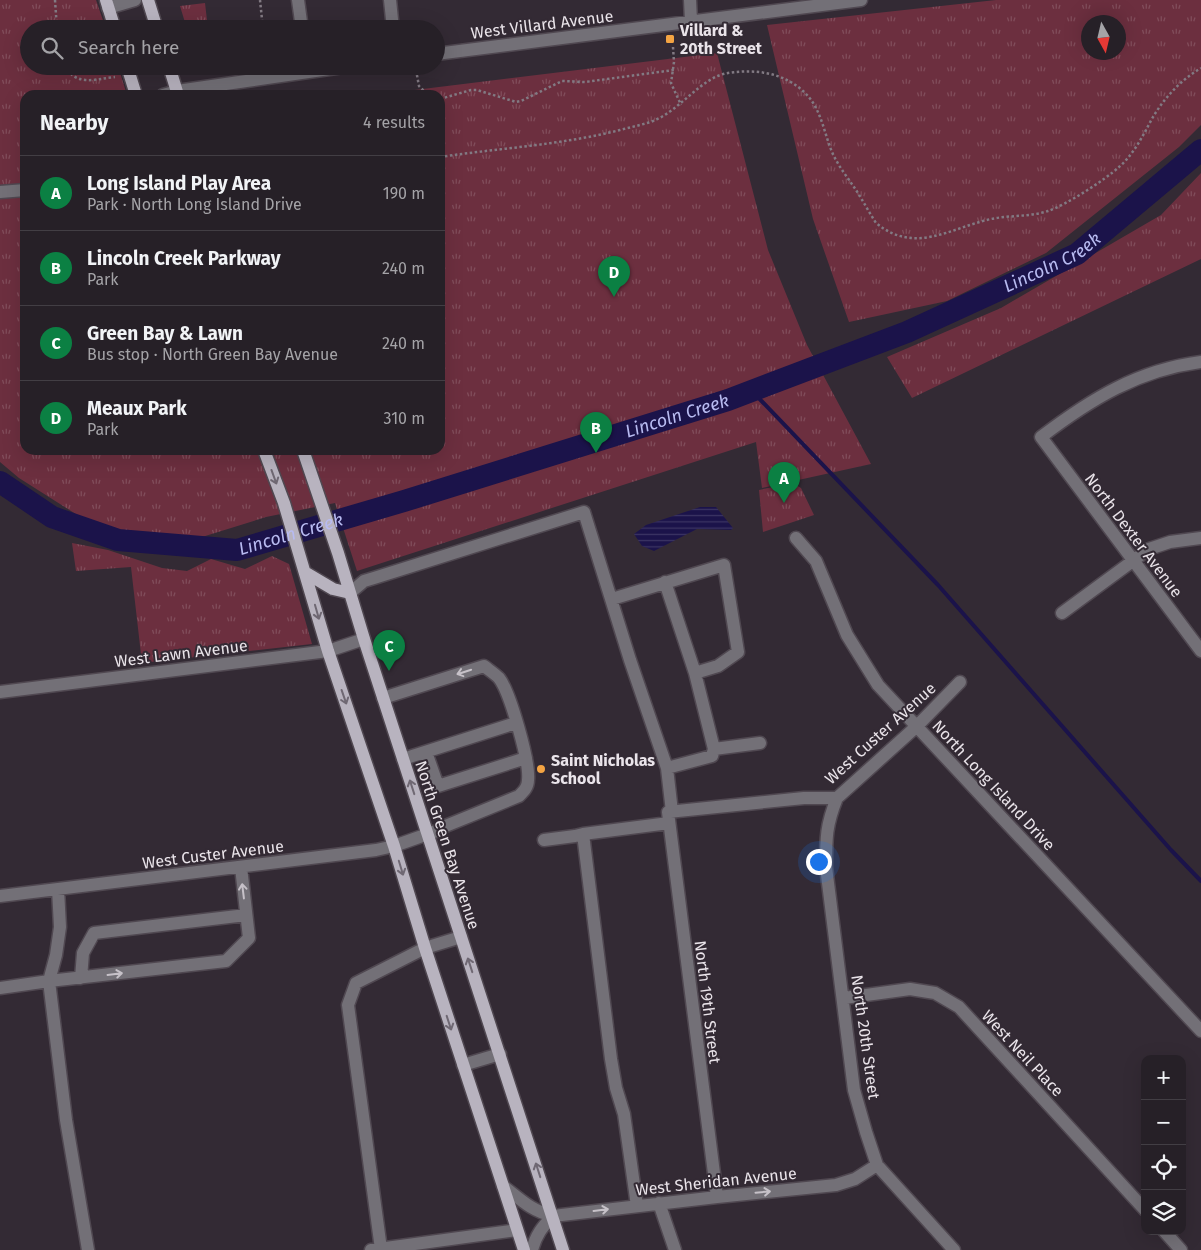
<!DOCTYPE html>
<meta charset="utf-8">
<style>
body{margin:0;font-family:"Fira Sans",sans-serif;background:#322d33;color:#f1f3f6}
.controls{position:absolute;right:15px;bottom:15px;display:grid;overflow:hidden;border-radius:10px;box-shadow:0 5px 20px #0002}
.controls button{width:45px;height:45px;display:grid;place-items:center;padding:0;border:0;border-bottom:1px solid #423e44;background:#262027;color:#f1f3f6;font:25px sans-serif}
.compass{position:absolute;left:1081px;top:15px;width:45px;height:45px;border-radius:50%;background:#262027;box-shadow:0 5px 20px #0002;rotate:172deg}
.you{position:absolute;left:818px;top:861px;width:18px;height:18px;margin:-12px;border:4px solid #fff;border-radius:50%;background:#1a73e8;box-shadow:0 0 0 8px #1a73e833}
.badge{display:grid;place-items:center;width:32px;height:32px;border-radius:50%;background:#0b8043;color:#fff;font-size:16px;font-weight:700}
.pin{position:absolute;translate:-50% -41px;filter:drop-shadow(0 1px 2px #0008)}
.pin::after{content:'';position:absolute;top:26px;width:18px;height:15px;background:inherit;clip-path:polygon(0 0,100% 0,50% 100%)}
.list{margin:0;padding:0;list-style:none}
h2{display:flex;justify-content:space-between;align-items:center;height:65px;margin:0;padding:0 20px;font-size:21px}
h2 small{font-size:16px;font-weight:400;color:#a4a3a7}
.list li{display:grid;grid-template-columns:32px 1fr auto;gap:15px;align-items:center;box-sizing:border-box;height:75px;padding:0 20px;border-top:1px solid #423e44}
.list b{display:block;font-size:19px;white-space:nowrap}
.list p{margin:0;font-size:16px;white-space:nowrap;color:#a4a3a7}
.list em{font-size:16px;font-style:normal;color:#a4a3a7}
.icon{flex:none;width:28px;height:28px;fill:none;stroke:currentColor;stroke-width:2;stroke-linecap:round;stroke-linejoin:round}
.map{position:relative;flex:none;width:1201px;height:1250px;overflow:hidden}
.search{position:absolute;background:#262027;box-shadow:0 5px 20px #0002;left:20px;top:20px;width:425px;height:55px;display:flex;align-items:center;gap:12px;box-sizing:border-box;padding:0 18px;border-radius:28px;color:#a4a3a7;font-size:19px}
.panel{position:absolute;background:#262027;box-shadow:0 5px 20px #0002;left:20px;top:90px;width:425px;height:365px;border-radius:15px}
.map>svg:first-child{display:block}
</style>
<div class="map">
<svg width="1201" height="1250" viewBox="0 0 1201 1250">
<defs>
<pattern id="park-tufts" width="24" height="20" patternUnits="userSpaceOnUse" patternTransform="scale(1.25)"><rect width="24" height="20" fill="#6c2f3f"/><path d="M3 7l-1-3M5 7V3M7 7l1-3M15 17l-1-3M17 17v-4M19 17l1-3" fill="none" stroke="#814d5b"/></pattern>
<pattern id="water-rules" width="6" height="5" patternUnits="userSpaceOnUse" patternTransform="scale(1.25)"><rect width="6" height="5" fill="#1b134a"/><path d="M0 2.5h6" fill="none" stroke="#3c3564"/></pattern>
</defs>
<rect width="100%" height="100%" fill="#332a34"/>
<path fill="url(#park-tufts)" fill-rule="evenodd" d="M0,0H96L106,29H29V66H118L127,95H25V450H440V95H374L717,53L768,250L807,345L871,464L762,488L756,442L357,571L335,503L266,517L202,537L152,539L90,523L19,478L0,462Z
M996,0H1201V125L1179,147L1046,253L947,301L849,322L813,219L767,25ZM1088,22H1118V52H1088Z
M205,3L208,29H187L180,6Z
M1201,173V259L912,398L887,357L1001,308L1161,215Z
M792,483L801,488L814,515L763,532L759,490Z
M72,543L108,550L162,568L187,571L211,559L245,569L272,556L289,564L312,644L142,663L131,567L76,571Z"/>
<path fill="url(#water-rules)" d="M700,507H716L733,528L731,530L697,529L654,551L642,546L634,534L646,525Z"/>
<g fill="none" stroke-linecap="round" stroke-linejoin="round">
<path stroke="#1b134a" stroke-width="4" d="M752,391L938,585L1171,850L1201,881"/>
<path stroke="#1b134a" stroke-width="22" id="s1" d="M0,482L52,517L118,540L237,550L404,501L728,400L907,332L1077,254L1201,150"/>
<defs>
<path id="minor" d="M298,0L302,29
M390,0L393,29
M690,0L691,21
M108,8L135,0
M436,54L861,0
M163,95L177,91L350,66
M0,192L25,190
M1201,362C1138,370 1091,399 1041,437L1201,651
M796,538L816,561L847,635L878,685L1201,1031
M665,582L695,673
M350,593L364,581L374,578L584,512L630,660L667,768L672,812
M612,599L724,565L738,652L718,666L695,673L714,749L712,756L667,768
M1062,613L1149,549L1170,542L1201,538
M0,692L328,651L364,639
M714,749L760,743
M426,752L438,786L526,758
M403,759L516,723
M837,798C826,825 826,838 826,867L854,1090L866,1132L877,1165L954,1250
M544,840L575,836L583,834
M0,896L376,850L394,846L442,829L443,827L519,796C524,791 528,787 528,780C530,762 510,692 499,678C495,674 489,670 484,666L383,698
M81,978L83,953L94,933L246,915
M0,988L49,981L56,955L60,927L58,889
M844,998L910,989L935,993L959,1007L1145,1210
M463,1065L500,1054
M503,1186C520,1199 531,1211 553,1216L717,1197L836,1185L855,1179L877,1165
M717,1197L668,812L804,798H837L917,726L960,682
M659,1203L675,1250
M637,1206L624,1114L616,1088L611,1059L583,834L669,823
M1164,1231L1181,1250
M381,1249L348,1005L356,983L425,948L461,937
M88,1250L66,1120L49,981L226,961L249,938L241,867
M371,1250L517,1230
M532,1250C536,1235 542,1227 553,1216"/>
<path id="major" d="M106,0L115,29
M148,0L157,29
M127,66L136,95
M169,66L178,95
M264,450L284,503L328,651L394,846L425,948L524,1250
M303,450L338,553L364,639L563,1250
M306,573L333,589L350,593"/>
</defs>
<use href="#minor" stroke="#504851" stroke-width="15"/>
<use href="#major" stroke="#504851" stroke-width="15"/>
<path stroke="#827a83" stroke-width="2.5" stroke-dasharray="2.5 2.5" stroke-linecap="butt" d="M55,0L57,29
M260,0L263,29
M673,47L674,62L671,83L681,105
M64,66C78,87 94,79 115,77
M416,70L419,86L428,95
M440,99L471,90H477L516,102L521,101L562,81L585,82L674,70
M440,157C500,148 561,145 620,130C631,127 642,125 653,121C681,110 701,77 728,73C755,69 782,72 803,91C821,107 823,130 832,152C838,166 848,178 856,190C863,201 869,212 876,223C915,255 950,228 991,219C1010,215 1030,217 1048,211C1066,205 1105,180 1119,167C1135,153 1143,135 1153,117C1165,97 1181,80 1201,68"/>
<use href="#minor" stroke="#737077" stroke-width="12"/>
<use href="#major" stroke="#b8b3bf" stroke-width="12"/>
</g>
<defs><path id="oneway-shaft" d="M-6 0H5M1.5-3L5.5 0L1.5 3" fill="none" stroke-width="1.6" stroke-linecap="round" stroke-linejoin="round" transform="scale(1.25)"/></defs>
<g stroke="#6f6873">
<use href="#oneway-shaft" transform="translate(274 477) rotate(70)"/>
<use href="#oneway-shaft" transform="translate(317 612) rotate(74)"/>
<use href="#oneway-shaft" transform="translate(344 697) rotate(71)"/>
<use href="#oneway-shaft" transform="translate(412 787) rotate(-108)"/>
<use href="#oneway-shaft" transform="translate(401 868) rotate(73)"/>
<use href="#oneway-shaft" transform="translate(470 965) rotate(-108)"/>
<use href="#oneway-shaft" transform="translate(449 1023) rotate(72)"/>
<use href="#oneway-shaft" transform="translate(538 1170) rotate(-108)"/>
</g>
<g stroke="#c6c1c8">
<use href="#oneway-shaft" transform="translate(464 672) rotate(162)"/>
<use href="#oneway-shaft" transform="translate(243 891) rotate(-97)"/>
<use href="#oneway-shaft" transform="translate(115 974) rotate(-7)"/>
<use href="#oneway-shaft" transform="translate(763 1192) rotate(-5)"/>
<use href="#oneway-shaft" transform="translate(601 1210) rotate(-7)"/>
</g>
<g fill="#f4a443" stroke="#332a34" stroke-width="2">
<rect x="665" y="34" width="10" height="10" rx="2.5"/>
<circle cx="541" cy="769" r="5"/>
</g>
<g text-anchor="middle" stroke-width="4" stroke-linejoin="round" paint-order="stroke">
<g font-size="16" fill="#eae4ea" stroke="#332a34">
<text transform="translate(542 24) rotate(-7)" y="6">West Villard Avenue</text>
<text transform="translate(1134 535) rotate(53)" y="6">North Dexter Avenue</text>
<text transform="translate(181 653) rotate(-7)" y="6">West Lawn Avenue</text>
<text transform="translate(880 733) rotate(-42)" y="6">West Custer Avenue</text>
<text transform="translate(994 785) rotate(47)" y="6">North Long Island Drive</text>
<text transform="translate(448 845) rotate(72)" y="6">North Green Bay Avenue</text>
<text transform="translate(213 854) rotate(-7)" y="6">West Custer Avenue</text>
<text transform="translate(708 1002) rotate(83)" y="6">North 19th Street</text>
<text transform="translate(866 1037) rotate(82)" y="6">North 20th Street</text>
<text transform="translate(1023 1053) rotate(47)" y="6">West Neil Place</text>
<text transform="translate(716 1181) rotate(-6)" y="6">West Sheridan Avenue</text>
</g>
<g font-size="16" font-weight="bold" fill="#eae4ea" stroke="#332a34" text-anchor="start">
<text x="680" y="36">Villard &amp;<tspan x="680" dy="18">20th Street</tspan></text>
<text x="551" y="766">Saint Nicholas<tspan x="551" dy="18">School</tspan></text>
</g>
<g font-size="18" font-style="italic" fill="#b8bbf1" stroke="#332a34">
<text dy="6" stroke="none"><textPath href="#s1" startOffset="1118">Lincoln Creek</textPath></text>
<text dy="6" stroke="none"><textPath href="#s1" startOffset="712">Lincoln Creek</textPath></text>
<text dy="6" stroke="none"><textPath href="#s1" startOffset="308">Lincoln Creek</textPath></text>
</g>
</g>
</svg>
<div class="controls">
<button>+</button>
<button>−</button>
<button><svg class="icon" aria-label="locate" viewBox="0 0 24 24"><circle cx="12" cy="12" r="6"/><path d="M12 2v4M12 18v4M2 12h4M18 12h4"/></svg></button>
<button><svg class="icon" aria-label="layers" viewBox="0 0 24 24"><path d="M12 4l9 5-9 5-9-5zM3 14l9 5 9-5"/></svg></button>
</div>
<svg class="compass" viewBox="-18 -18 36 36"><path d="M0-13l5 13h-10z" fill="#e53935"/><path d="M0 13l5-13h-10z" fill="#a4a3a7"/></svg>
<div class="you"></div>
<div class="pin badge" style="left:784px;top:503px">A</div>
<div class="pin badge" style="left:596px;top:453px">B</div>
<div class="pin badge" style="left:389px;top:671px">C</div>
<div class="pin badge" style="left:614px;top:297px">D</div>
<div class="search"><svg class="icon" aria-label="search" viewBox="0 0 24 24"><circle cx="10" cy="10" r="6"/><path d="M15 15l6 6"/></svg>Search here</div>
<section class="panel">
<h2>Nearby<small>4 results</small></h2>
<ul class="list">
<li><span class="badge">A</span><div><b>Long Island Play Area</b><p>Park · North Long Island Drive</p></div><em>190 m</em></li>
<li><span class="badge">B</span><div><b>Lincoln Creek Parkway</b><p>Park</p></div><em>240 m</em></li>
<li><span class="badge">C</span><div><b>Green Bay &amp; Lawn</b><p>Bus stop · North Green Bay Avenue</p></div><em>240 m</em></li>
<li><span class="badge">D</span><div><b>Meaux Park</b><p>Park</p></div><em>310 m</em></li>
</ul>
</section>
</div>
